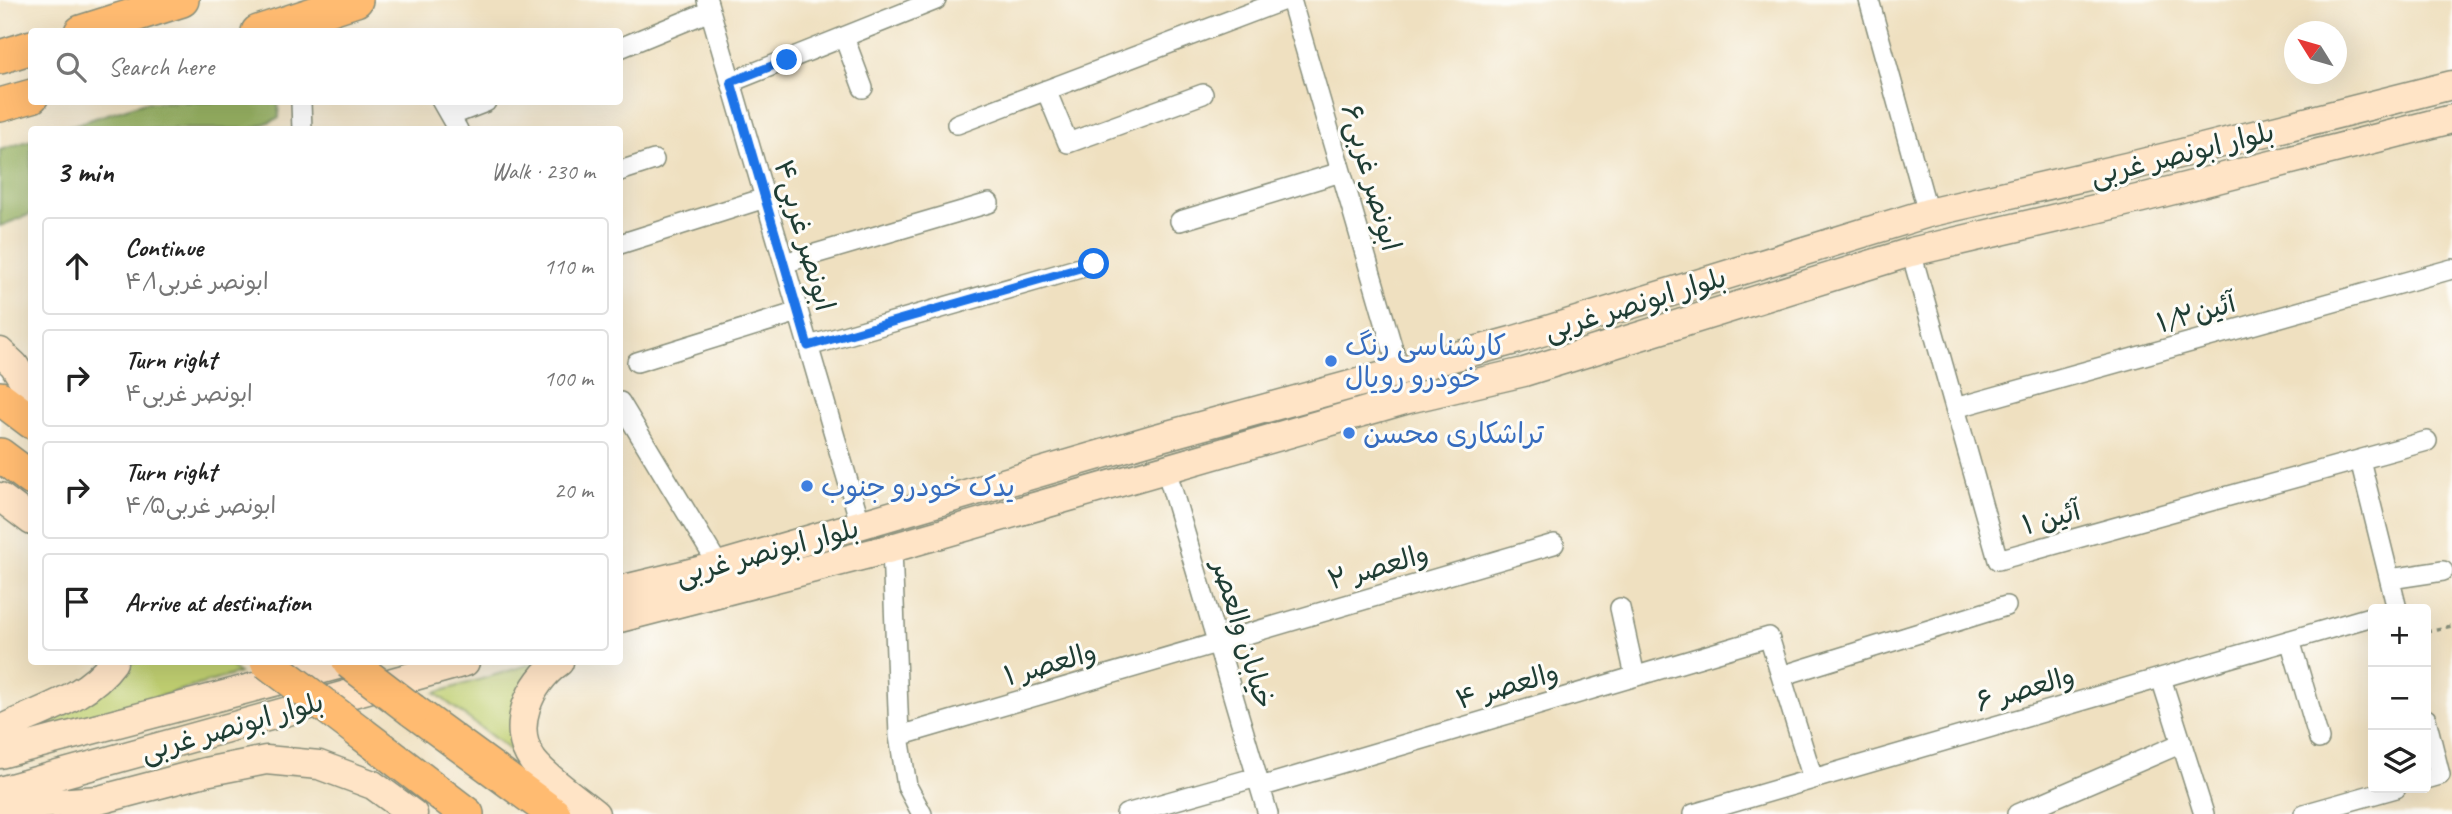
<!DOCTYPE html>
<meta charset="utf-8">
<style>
body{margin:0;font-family:Caveat,"Playpen Sans Arabic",sans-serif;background:#f2f2f2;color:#222}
.controls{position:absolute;right:21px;bottom:21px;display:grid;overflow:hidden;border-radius:7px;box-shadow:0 7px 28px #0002}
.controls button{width:63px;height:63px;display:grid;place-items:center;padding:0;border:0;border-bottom:2px solid #e0e0e0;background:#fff;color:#222;font:35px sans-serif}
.compass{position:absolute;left:2284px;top:21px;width:63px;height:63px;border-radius:50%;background:#fff;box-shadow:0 7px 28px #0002;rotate:307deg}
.stop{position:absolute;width:21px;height:21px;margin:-16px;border:5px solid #1a73e8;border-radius:50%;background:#fff}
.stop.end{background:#1a73e8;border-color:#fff;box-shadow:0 2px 7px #0008}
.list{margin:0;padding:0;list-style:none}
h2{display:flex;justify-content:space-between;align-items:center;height:91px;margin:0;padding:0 28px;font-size:30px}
h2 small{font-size:23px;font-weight:400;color:#767676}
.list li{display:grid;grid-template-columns:46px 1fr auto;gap:21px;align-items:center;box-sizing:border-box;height:98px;margin:0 14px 14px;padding:0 14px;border:2px solid #e0e0e0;border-radius:7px}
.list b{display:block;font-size:26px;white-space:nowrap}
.list p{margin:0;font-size:23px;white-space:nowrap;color:#767676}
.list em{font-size:23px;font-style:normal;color:#767676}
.icon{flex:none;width:38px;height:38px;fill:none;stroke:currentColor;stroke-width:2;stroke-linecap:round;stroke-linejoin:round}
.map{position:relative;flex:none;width:2452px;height:814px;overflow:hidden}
.search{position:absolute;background:#fff;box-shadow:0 7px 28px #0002;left:28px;top:28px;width:595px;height:77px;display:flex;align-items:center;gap:18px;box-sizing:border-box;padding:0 24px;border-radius:7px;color:#767676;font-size:26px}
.panel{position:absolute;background:#fff;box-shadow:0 7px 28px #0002;left:28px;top:126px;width:595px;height:539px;border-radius:7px}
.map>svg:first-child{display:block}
</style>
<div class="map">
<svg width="2452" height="814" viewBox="0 0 2452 814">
<rect width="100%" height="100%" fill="#fdfcf7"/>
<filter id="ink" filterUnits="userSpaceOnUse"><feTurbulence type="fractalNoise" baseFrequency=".0143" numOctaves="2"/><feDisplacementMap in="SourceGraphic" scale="14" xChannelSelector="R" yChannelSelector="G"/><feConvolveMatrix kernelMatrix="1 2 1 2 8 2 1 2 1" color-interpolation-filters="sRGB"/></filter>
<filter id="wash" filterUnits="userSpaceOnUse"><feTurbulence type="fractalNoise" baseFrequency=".00686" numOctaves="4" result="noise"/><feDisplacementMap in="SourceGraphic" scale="28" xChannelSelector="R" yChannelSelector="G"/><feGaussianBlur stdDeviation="1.57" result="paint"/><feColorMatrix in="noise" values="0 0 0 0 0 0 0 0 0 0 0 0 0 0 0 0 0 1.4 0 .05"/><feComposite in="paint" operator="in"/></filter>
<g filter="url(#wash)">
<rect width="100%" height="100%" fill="#efe0c0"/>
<path fill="#c0cf71" stroke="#708652" stroke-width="2" d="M129,662H226L239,673L32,734L119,681Z
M538,662L519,757L435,693Z"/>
<path fill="#98b263" stroke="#5c784c" stroke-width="2" d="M145,102H278L279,118L251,129H61Z
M31,140V214L0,226V150Z"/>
</g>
<g filter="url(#ink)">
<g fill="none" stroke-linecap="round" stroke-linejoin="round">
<defs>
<path id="minor" d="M707,0L861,526
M1291,0L1399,370
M1869,0L1928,213
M844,37L863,88
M620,48L710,11
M731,82L936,0
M1046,90L1068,143L1203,94
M301,102L302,130
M442,102L458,130
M450,116L486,102
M957,124L1284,0
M620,171L654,160
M1180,221L1341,172
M620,244L765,198
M1911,252L1998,560L2427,441
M784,263L989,203
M809,346L1094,264
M637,362L798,312
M620,402L719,566
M1955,408L2452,269
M2360,460L2397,609
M1166,469L1268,814
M892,548L899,736L907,786L922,814
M2390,579L2443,571
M1620,608L1635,676
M2290,640L2319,739
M1781,676L2006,606
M2161,678L2204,814
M2426,719L2440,775L2426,779
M899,736L1554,544
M1260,787L1769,637L1813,779
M1126,814L1257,777
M1693,814L2373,616
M2017,814L2182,743
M2304,814L2396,788"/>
<path id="secondary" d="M0,352L14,365L32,394
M0,497L32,521
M620,590L719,566L1157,438L1515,340L1928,213L2135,165L2452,85
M620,618L892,548L1408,399L1524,372L1911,252L2142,198L2452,119
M559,662C530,682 509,728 533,761C547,779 577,799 595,814
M0,730C40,710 86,699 113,662
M0,754L349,662
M0,791L465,662
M0,807L99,800L205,772L266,760L319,765L373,785L413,814"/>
<path id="trunk" d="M81,32L182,0
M258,32L356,0
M0,57L32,47
M0,105L32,96
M0,398L32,422
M0,455L32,479
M412,710L554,814
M361,733L467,814"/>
</defs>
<use href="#minor" stroke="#878e7a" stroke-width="22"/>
<use href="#secondary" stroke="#878e7a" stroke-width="31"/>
<use href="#trunk" stroke="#878e7a" stroke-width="36"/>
<path stroke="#878e7a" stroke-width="3.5" stroke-dasharray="5 5" stroke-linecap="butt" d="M2426,631L2452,626"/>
<use href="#minor" stroke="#fff" stroke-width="19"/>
<use href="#secondary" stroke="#ffe4c6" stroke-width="28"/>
<use href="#trunk" stroke="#ffbb71" stroke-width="33"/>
<defs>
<path id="trunk-bridge" d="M267,662L361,733
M349,662L412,710"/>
</defs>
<use href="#trunk-bridge" stroke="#878e7a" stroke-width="36" stroke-linecap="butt"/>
<use href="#trunk-bridge" stroke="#ffbb71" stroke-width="33"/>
</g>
</g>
<g fill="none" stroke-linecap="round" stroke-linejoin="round" filter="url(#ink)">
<path stroke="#1a73e8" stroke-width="9" d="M787,60L731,82L808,346L1094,264"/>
</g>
<g fill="#3f7fe0" stroke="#fdfcf7" stroke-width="2.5">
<circle cx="1331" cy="361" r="7"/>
<circle cx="1349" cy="433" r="7"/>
<circle cx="807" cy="486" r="7"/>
</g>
<g text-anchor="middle" stroke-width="6" stroke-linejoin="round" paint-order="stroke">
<g font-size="28" fill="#1f3d34" stroke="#fdfcf7">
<text transform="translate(2182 153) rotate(-14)" y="10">بلوار ابونصر غربی</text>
<text transform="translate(1372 177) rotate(74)" y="10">۶ابونصر غربی</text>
<text transform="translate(805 235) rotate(74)" y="10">۴ابونصر غربی</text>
<text transform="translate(1635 303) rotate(-17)" y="10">بلوار ابونصر غربی</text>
<text transform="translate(2196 312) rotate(-16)" y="10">۱/۲آئین</text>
<text transform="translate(2051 517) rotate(-16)" y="10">آئین ۱</text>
<text transform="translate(767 551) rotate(-15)" y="10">بلوار ابونصر غربی</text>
<text transform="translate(1378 566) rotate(-16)" y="10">والعصر ۲</text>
<text transform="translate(1244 634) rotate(73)" y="10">خیابان والعصر</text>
<text transform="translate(1050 663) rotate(-16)" y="10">والعصر ۱</text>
<text transform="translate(1507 685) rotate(-16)" y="10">والعصر ۴</text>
<text transform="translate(2025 688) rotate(-16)" y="10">والعصر ۶</text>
<text transform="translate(232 726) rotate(-16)" y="10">بلوار ابونصر غربی</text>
</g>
<g font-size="28" fill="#366cbe" stroke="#fdfcf7" text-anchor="start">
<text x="1345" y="355">کارشناسی رنگ<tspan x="1345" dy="32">خودرو رویال</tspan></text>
<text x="1363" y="443">تراشکاری محسن</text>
<text x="821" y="496">یدک خودرو جنوب</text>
</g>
</g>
</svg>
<div class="controls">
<button>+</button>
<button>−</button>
<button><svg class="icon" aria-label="layers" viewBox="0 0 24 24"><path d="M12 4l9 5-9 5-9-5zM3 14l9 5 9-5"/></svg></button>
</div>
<svg class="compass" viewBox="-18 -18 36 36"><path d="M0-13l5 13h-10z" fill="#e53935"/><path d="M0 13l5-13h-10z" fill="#767676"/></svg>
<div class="stop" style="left:1094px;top:264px"></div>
<div class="stop end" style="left:787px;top:60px"></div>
<div class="search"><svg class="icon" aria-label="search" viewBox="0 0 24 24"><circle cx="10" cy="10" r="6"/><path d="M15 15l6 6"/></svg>Search here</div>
<section class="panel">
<h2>3 min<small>Walk · 230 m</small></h2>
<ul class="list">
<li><svg class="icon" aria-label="ahead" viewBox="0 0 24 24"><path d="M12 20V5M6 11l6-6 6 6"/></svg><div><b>Continue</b><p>۴/۱ابونصر غربی</p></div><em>110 m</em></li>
<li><svg class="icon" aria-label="right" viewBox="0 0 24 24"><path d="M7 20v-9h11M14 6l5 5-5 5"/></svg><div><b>Turn right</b><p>۴ابونصر غربی</p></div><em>100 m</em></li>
<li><svg class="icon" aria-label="right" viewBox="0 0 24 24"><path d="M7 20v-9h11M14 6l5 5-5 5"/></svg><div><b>Turn right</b><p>۴/۵ابونصر غربی</p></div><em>20 m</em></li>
<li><svg class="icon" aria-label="arrive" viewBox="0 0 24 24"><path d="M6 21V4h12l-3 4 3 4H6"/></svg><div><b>Arrive at destination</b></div></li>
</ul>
</section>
</div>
